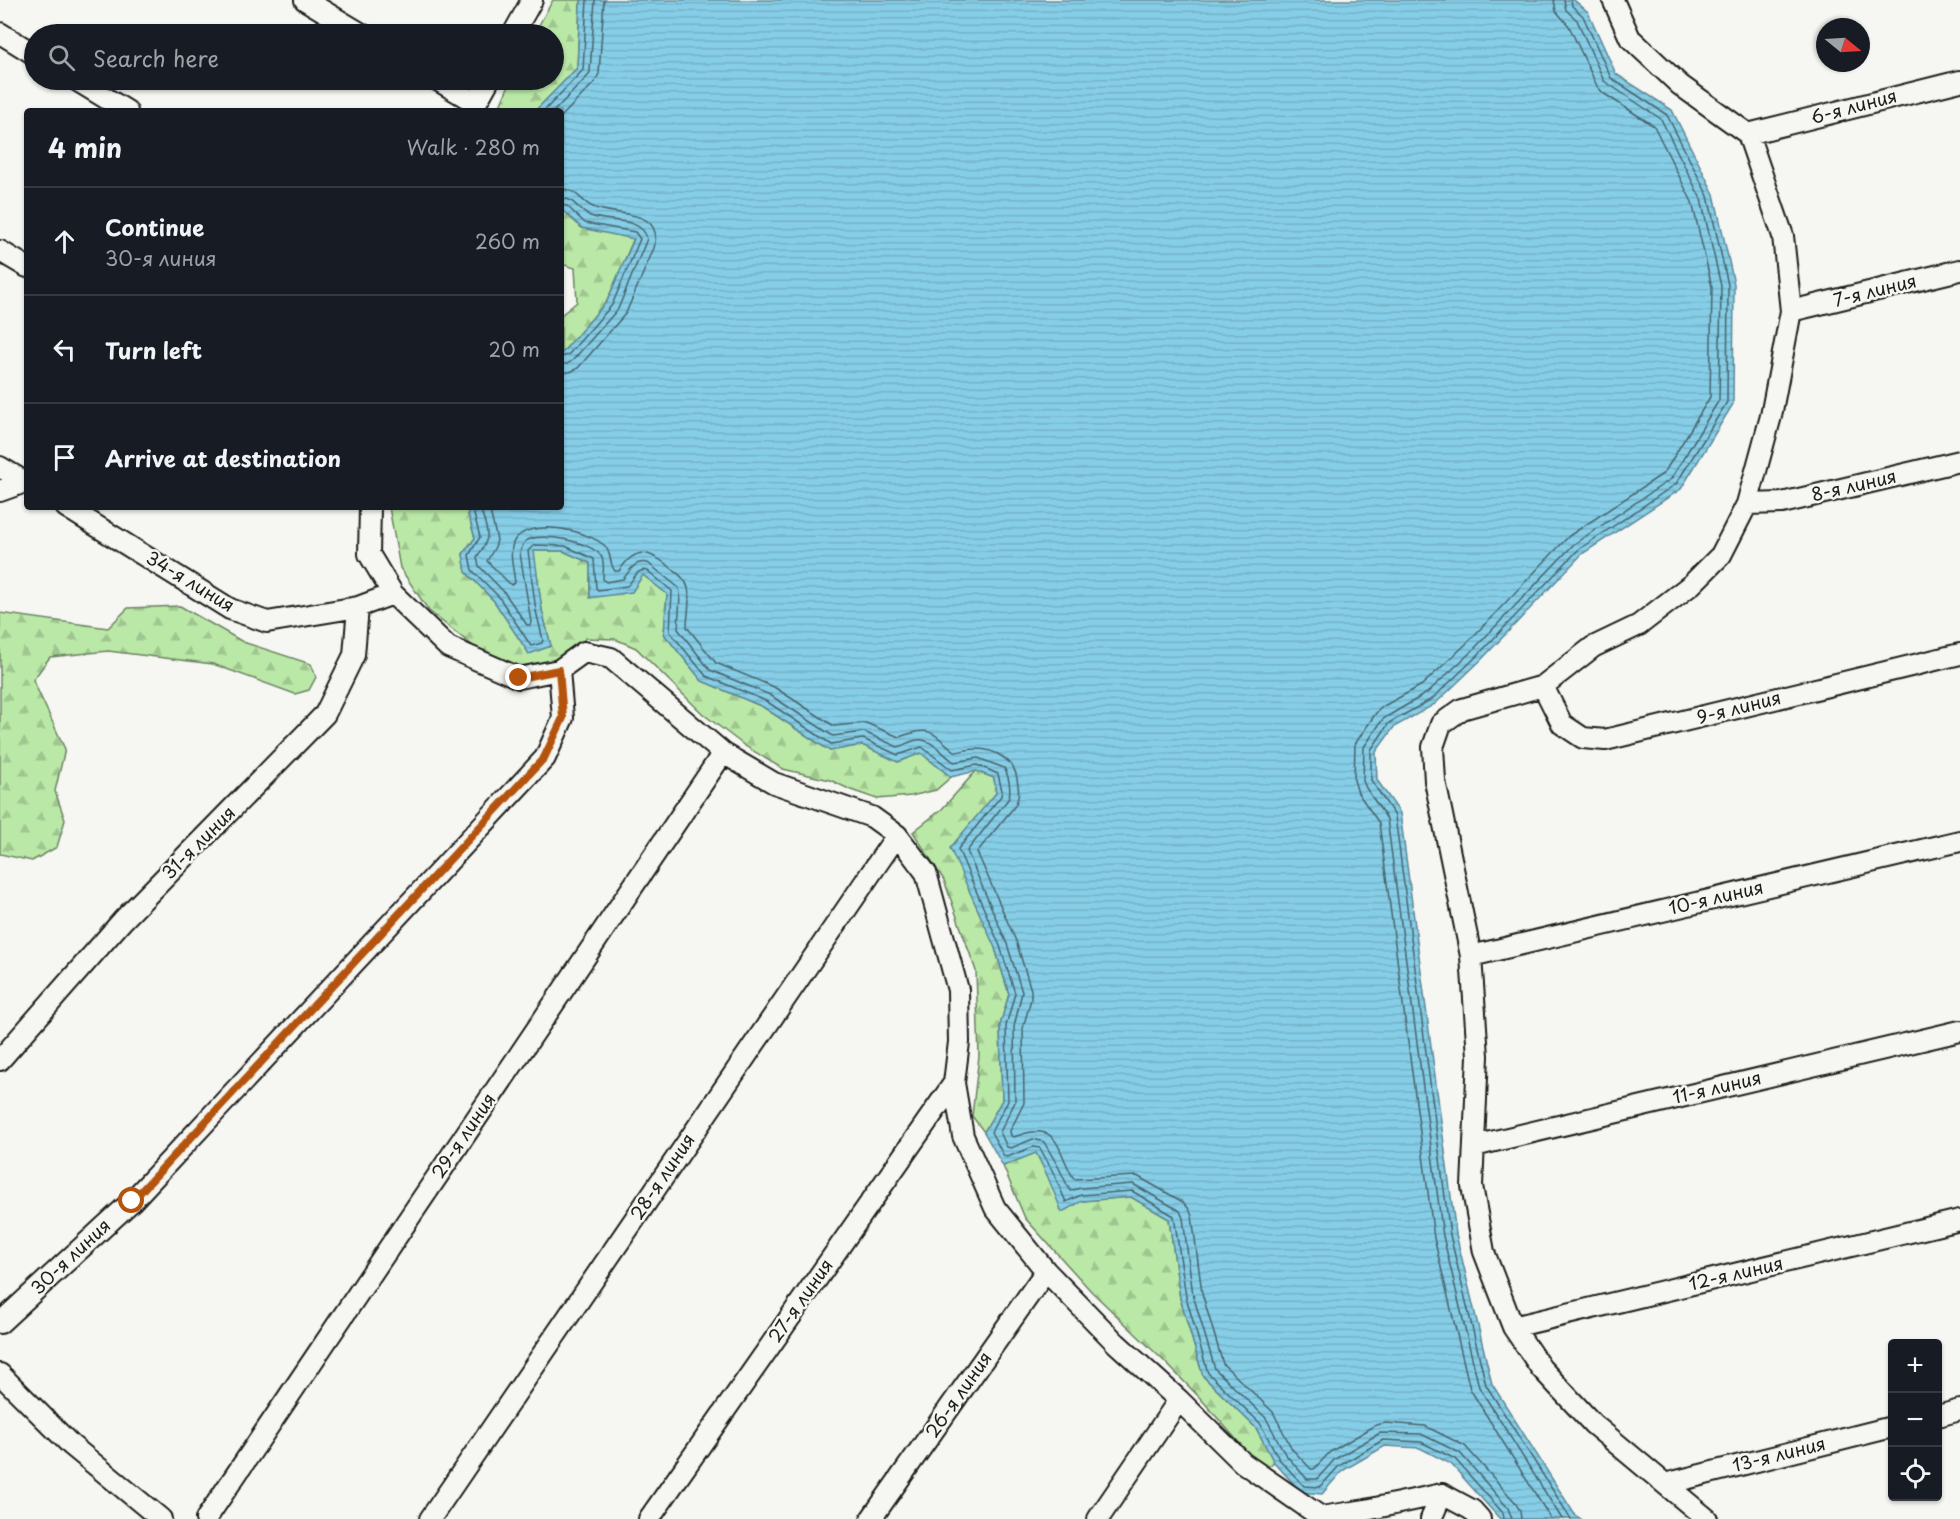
<!DOCTYPE html>
<meta charset="utf-8">
<style>
body{margin:0;font-family:"Playpen Sans",sans-serif;background:#20242c;color:#f1f3f6}
.controls{position:absolute;right:18px;bottom:18px;display:grid;overflow:hidden;border-radius:6px;box-shadow:0 2px 4px #0004}
.controls button{width:54px;height:54px;display:grid;place-items:center;padding:0;border:0;border-bottom:2px solid #363941;background:#171b24;color:#f1f3f6;font:30px sans-serif}
.compass{position:absolute;left:1816px;top:18px;width:54px;height:54px;border-radius:50%;background:#171b24;box-shadow:0 2px 4px #0004;rotate:108deg}
.stop{position:absolute;width:18px;height:18px;margin:-14px;border:4px solid #b45309;border-radius:50%;background:#fff}
.stop.end{background:#b45309;border-color:#fff;box-shadow:0 2px 6px #0008}
.list{margin:0;padding:0;list-style:none}
h2{display:flex;justify-content:space-between;align-items:center;height:78px;margin:0;padding:0 24px;font-size:26px}
h2 small{font-size:20px;font-weight:400;color:#9ea1a6}
.list li{display:grid;grid-template-columns:39px 1fr auto;gap:18px;align-items:center;box-sizing:border-box;height:108px;padding:0 24px;border-top:2px solid #363941}
.list b{display:block;font-size:22px;white-space:nowrap}
.list p{margin:0;font-size:20px;white-space:nowrap;color:#9ea1a6}
.list em{font-size:20px;font-style:normal;color:#9ea1a6}
.icon{flex:none;width:33px;height:33px;fill:none;stroke:currentColor;stroke-width:2;stroke-linecap:round;stroke-linejoin:round}
.map{position:relative;flex:none;width:1960px;height:1519px;overflow:hidden}
.search{position:absolute;background:#171b24;box-shadow:0 2px 4px #0004;left:24px;top:24px;width:540px;height:66px;display:flex;align-items:center;gap:15px;box-sizing:border-box;padding:0 21px;border-radius:33px;color:#9ea1a6;font-size:22px}
.panel{position:absolute;background:#171b24;box-shadow:0 2px 4px #0004;left:24px;top:108px;width:540px;height:402px;border-radius:6px}
.map>svg:first-child{display:block}
</style>
<div class="map">
<svg width="1960" height="1519" viewBox="0 0 1960 1519">
<defs>
<pattern id="forest-firs" width="22" height="20" patternUnits="userSpaceOnUse" patternTransform="scale(1.5)"><rect width="22" height="20" fill="#bae8a7"/><path d="M5 1l3.5 6h-7zM16 11l3.5 6h-7z" fill="#9fc68f"/></pattern>
<pattern id="water-rules" width="6" height="5" patternUnits="userSpaceOnUse" patternTransform="scale(1.5)"><rect width="6" height="5" fill="#86cee7"/><path d="M0 2.5h6" fill="none" stroke="#73b0c6"/></pattern>
</defs>
<rect width="100%" height="100%" fill="#f6f6f2"/>
<filter id="ink" filterUnits="userSpaceOnUse"><feTurbulence type="fractalNoise" baseFrequency=".0167" numOctaves="2"/><feDisplacementMap in="SourceGraphic" scale="12" xChannelSelector="R" yChannelSelector="G"/><feConvolveMatrix kernelMatrix="1 2 1 2 8 2 1 2 1" color-interpolation-filters="sRGB"/></filter>
<g filter="url(#ink)">
<path fill="url(#forest-firs)" stroke="#6b8262" stroke-width="1.5" d="M553,0H582L580,5L577,68L535,111H498L511,80H554V34H534Z
M561,208L582,228L634,238L607,301L561,354V315L577,302L575,268L561,264Z
M389,507H466L475,538L463,554L466,572L494,601L529,653L551,646L542,610L533,551H563L590,563V597L643,575L667,594L664,634L702,681L763,707L830,751L862,745L898,762L921,753L951,777L936,790L911,796L877,799L851,790L830,780L783,769L745,746L703,714L636,648L615,639L586,638L563,658L545,667L518,668L477,649L429,611L400,568Z
M180,606L243,642L311,664L316,677L309,690L295,694L213,664L108,651L50,657L33,680L65,749L55,791L65,820L57,847L32,861L0,854V613L108,628L128,608Z
M976,771L994,778L996,793L987,805L995,948L1009,994L1000,1025L1002,1100L984,1132L972,1116L979,1056L976,971L944,880L913,832L942,809Z
M1036,1152L1047,1175L1082,1201L1131,1197L1169,1219L1180,1298L1203,1376L1256,1428L1274,1462L1263,1470L1201,1399L1165,1362L1091,1291L1025,1218L1003,1166Z"/>
<path fill="url(#water-rules)" stroke="#5c8796" stroke-width="1.5" d="M582,0H1574L1588,12L1616,74L1672,110L1714,194L1734,284L1733,404L1681,489L1582,554L1481,660L1435,704L1394,727L1376,752L1377,780L1400,813L1456,1234L1492,1384L1575,1515L1581,1519H1500L1451,1464L1420,1448L1385,1446L1342,1471L1322,1494L1301,1492L1274,1462L1256,1428L1203,1376L1180,1298L1169,1219L1131,1197L1082,1201L1062,1212L1047,1175L1036,1153L1003,1166L984,1132L1002,1100L1000,1025L1009,994L995,948L950,848L996,793L994,778L976,771L951,777L921,753L898,762L862,745L830,751L763,707L702,681L664,634L667,594L643,575L632,592L590,598V563L563,551H534L542,610L551,646L529,654L494,601L466,572L463,554L475,538L466,507H561V354L607,301L634,239L582,228L562,210L561,111H535L577,68L580,5Z"/>
<g fill="none" stroke-linecap="round" stroke-linejoin="round">
<path stroke="#46636d" stroke-width="1.5" d="M544,111L583,70L587,0
M554,111L587,77L590,72L595,0
M561,117L594,83L599,74L604,0
M561,189C577,189 580,201 593,207C614,217 665,207 654,248L626,313L578,368L570,372L561,373
M561,198C574,198 578,210 588,215C606,224 642,215 647,239L618,309L573,360L567,364H561
M561,205L567,206L585,223L635,232L640,239L612,305L568,355L561,357
M472,507L480,537L469,555L472,570L499,597L531,646L542,643L543,640L536,611L528,551L534,545L565,546L594,559L596,588L598,590L627,586C634,580 637,567 648,571L672,591L670,632L706,676L766,701L831,744L863,739L898,755L922,747L952,770L977,765L998,774L1002,791L1001,796L958,849L1000,946L1015,993L1006,1026L1008,1101L991,1132L1004,1156L1007,1157L1033,1147L1040,1148L1053,1172L1066,1202L1081,1195L1132,1191L1174,1216L1186,1297L1208,1373L1260,1423L1279,1459L1304,1486L1320,1487L1339,1466L1383,1440L1421,1442L1455,1459L1503,1513L1504,1519
M480,507C487,532 493,535 477,557L479,566L504,592L527,625H530L531,622L520,553C521,548 522,544 526,541C540,531 592,542 601,556C605,562 603,572 603,579L606,582L623,579C631,570 634,560 648,563L679,588L680,595L678,629L710,670L770,695L833,736L864,732L898,747C904,745 911,741 917,740C930,737 944,755 954,762L978,758L1004,768C1009,776 1011,789 1009,798L967,851L1007,944L1022,992L1014,1027L1015,1102L1000,1132L1007,1147L1011,1148L1033,1139L1044,1142L1059,1168L1070,1191L1080,1188L1133,1184L1180,1211L1183,1218L1193,1295L1215,1369L1266,1418L1285,1454L1307,1479H1317L1335,1459L1380,1433L1421,1434L1460,1453L1508,1508L1512,1519
M489,507L497,540L495,547L487,561L511,585L515,583C514,570 508,553 514,541C528,517 588,530 605,546C612,554 609,564 615,571H619C636,546 648,550 670,567C677,573 686,579 688,588C691,600 687,615 687,627L716,663L774,687L834,726L866,723L899,737C933,725 930,732 956,752C962,751 969,749 975,749C993,748 1015,760 1017,779C1019,790 1020,798 1014,807L977,852L1016,941L1031,990V999L1023,1028L1024,1103L1010,1131L1011,1136L1014,1137C1060,1119 1056,1149 1074,1179L1137,1176L1183,1202L1189,1209L1192,1216L1202,1293L1223,1364L1273,1412L1292,1449L1311,1469H1314L1330,1452L1376,1425L1386,1423L1425,1426L1465,1446L1515,1502L1520,1511L1521,1519
M1551,1519L1470,1389L1434,1238L1379,823L1358,793L1354,780L1355,744L1376,713L1382,707L1422,685L1466,644L1569,536L1664,473L1710,397L1712,287L1692,202L1654,126L1603,93L1597,86L1569,26L1556,11L1554,0
M1562,1519L1479,1387L1443,1236L1387,819L1366,788L1363,781L1364,747L1383,719L1427,693L1472,651L1574,544L1671,479L1719,400L1721,286L1701,199L1661,119L1604,81L1577,20L1566,10L1564,0
M1571,1519L1486,1385L1450,1235L1395,816L1371,780V750L1389,723L1432,699L1477,656L1578,550L1676,484L1727,402L1728,285L1708,196L1667,115L1611,78L1583,16L1572,6L1571,0"/>
<defs>
<path id="street" d="M305,0L362,34
M1613,0L1630,38L1680,85L1748,134L1783,236L1791,311L1771,416L1747,504L1721,555L1692,584L1639,625L1593,647L1543,686L1462,709L1441,724L1433,747L1435,781L1471,956L1478,1056L1472,1186L1484,1252L1513,1327L1541,1368L1593,1424L1707,1519
M0,33L34,54
M513,34L532,0
M76,80L127,111
M437,80L476,103
M476,111V103L489,80
M1748,134L1960,81
M0,251L27,267
M1791,311L1960,270
M0,467L27,483
M0,491L25,482
M1747,504L1782,503L1960,461
M66,507L230,609L267,622L358,607L393,594
M370,507L369,554L393,594L448,647L519,678L559,670L584,652L611,658L723,753L774,783L872,817L897,835L926,873L958,990L959,1042L954,1083L963,1136L995,1208L1046,1271L1116,1343L1179,1400L1243,1463L1321,1517L1366,1510L1442,1494L1472,1510L1480,1519
M1543,686L1562,724L1583,738L1605,740L1960,654
M1471,956L1960,841
M0,1060L123,920L325,714L354,655L358,607
M1474,1146L1960,1031
M0,1323L132,1201L545,758L563,718L559,670
M1513,1327L1960,1220
M0,1374L71,1445L161,1519
M1938,1416L1960,1410
M1665,1484L1892,1427
M206,1519L723,753
M430,1519L897,835
M649,1519L954,1083
M871,1519L1046,1271
M1098,1519L1179,1400
M1431,1519L1442,1494"/>
</defs>
<use href="#street" stroke="#1c1c1c" stroke-width="24"/>
<use href="#street" stroke="#f6f6f2" stroke-width="20"/>
</g>
</g>
<g fill="none" stroke-linecap="round" stroke-linejoin="round" filter="url(#ink)">
<path stroke="#b45309" stroke-width="8" d="M132,1201L544,758L563,718L559,670L519,678"/>
</g>
<g text-anchor="middle" stroke-width="5" stroke-linejoin="round" paint-order="stroke">
<g font-size="18" fill="#1c1c1c" stroke="#f6f6f2">
<text transform="translate(1854 107) rotate(-15)" y="6">6-я линия</text>
<text transform="translate(1875 291) rotate(-14)" y="6">7-я линия</text>
<text transform="translate(1854 486) rotate(-13)" y="6">8-я линия</text>
<text transform="translate(190 582) rotate(31)" y="6">34-я линия</text>
<text transform="translate(1739 708) rotate(-14)" y="6">9-я линия</text>
<text transform="translate(199 843) rotate(-45)" y="6">31-я линия</text>
<text transform="translate(1716 898) rotate(-13)" y="6">10-я линия</text>
<text transform="translate(1717 1088) rotate(-13)" y="6">11-я линия</text>
<text transform="translate(464 1136) rotate(-56)" y="6">29-я линия</text>
<text transform="translate(663 1177) rotate(-56)" y="6">28-я линия</text>
<text transform="translate(71 1257) rotate(-43)" y="6">30-я линия</text>
<text transform="translate(1736 1274) rotate(-13)" y="6">12-я линия</text>
<text transform="translate(801 1301) rotate(-55)" y="6">27-я линия</text>
<text transform="translate(959 1395) rotate(-55)" y="6">26-я линия</text>
<text transform="translate(1779 1455) rotate(-14)" y="6">13-я линия</text>
</g>
</g>
</svg>
<div class="controls">
<button>+</button>
<button>−</button>
<button><svg class="icon" aria-label="locate" viewBox="0 0 24 24"><circle cx="12" cy="12" r="6"/><path d="M12 2v4M12 18v4M2 12h4M18 12h4"/></svg></button>
</div>
<svg class="compass" viewBox="-18 -18 36 36"><path d="M0-13l5 13h-10z" fill="#e53935"/><path d="M0 13l5-13h-10z" fill="#9ea1a6"/></svg>
<div class="stop" style="left:132px;top:1201px"></div>
<div class="stop end" style="left:519px;top:678px"></div>
<div class="search"><svg class="icon" aria-label="search" viewBox="0 0 24 24"><circle cx="10" cy="10" r="6"/><path d="M15 15l6 6"/></svg>Search here</div>
<section class="panel">
<h2>4 min<small>Walk · 280 m</small></h2>
<ul class="list">
<li><svg class="icon" aria-label="ahead" viewBox="0 0 24 24"><path d="M12 20V5M6 11l6-6 6 6"/></svg><div><b>Continue</b><p>30-я линия</p></div><em>260 m</em></li>
<li><svg class="icon" aria-label="left" viewBox="0 0 24 24"><path d="M17 20v-9H6M10 6l-5 5 5 5"/></svg><div><b>Turn left</b></div><em>20 m</em></li>
<li><svg class="icon" aria-label="arrive" viewBox="0 0 24 24"><path d="M6 21V4h12l-3 4 3 4H6"/></svg><div><b>Arrive at destination</b></div></li>
</ul>
</section>
</div>
